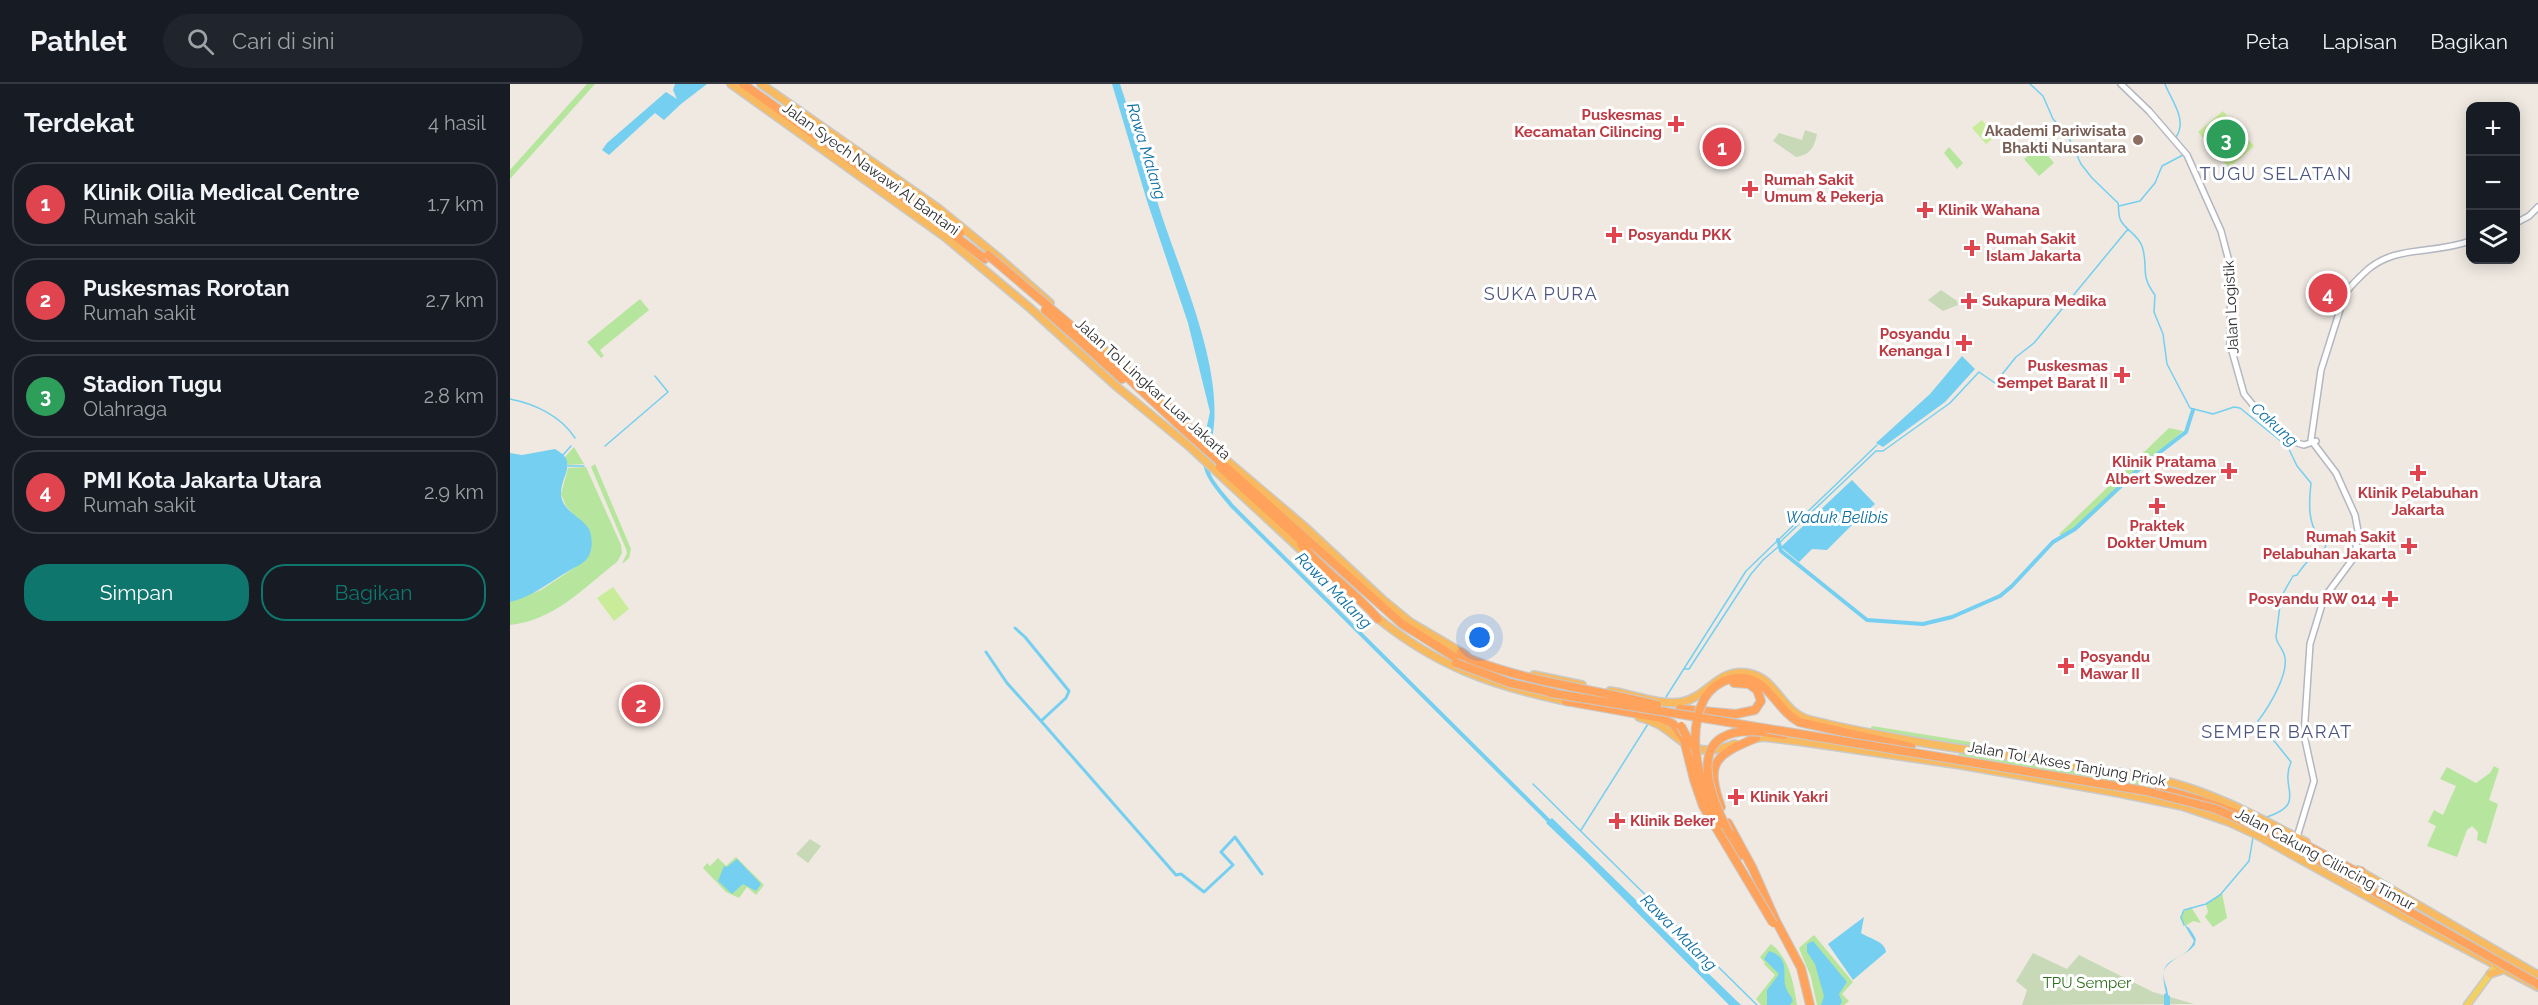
<!DOCTYPE html>
<html lang="id">
<meta charset="utf-8">
<style>
body{margin:0;font-family:Raleway,sans-serif;background:#20242c;color:#f1f3f6}
.controls{position:absolute;right:18px;top:18px;display:grid;overflow:hidden;border-radius:12px;box-shadow:0 3px 15px #0003}
.controls button{width:54px;height:54px;display:grid;place-items:center;padding:0;border:0;border-bottom:2px solid #363941;background:#171b24;color:#f1f3f6;font:30px sans-serif}
.you{position:absolute;left:970px;top:554px;width:21px;height:21px;margin:-15px;border:4px solid #fff;border-radius:50%;background:#1a73e8;box-shadow:0 0 0 9px #1a73e833}
.badge{display:grid;place-items:center;width:39px;height:39px;border-radius:50%;background:#0f766e;color:#fff;font-size:20px;font-weight:700}
.pin{position:absolute;translate:-50% -50%;border:3px solid #fff;box-shadow:0 2px 6px #0006}
.list{margin:0;padding:0;list-style:none}
h2{display:flex;justify-content:space-between;align-items:center;height:78px;margin:0;padding:0 24px;font-size:26px}
h2 small{font-size:20px;font-weight:400;color:#9ea1a6}
.list li{display:grid;grid-template-columns:39px 1fr auto;gap:18px;align-items:center;box-sizing:border-box;height:84px;margin:0 12px 12px;padding:0 12px;border:2px solid #363941;border-radius:24px}
.list b{display:block;font-size:22px;white-space:nowrap}
.list p{margin:0;font-size:20px;white-space:nowrap;color:#9ea1a6}
.list em{font-size:20px;font-style:normal;color:#9ea1a6}
.actions{display:flex;gap:12px;padding:18px 24px}
.actions a{flex:1;padding:14px 0;border:2px solid #0f766e;border-radius:24px;text-align:center;font-size:21px;color:#0f766e}
.actions .main{background:#0f766e;color:#fff}
.icon{flex:none;width:33px;height:33px;fill:none;stroke:currentColor;stroke-width:2;stroke-linecap:round;stroke-linejoin:round}
.map{position:relative;flex:none;width:2028px;height:921px;overflow:hidden}
header{display:flex;align-items:center;gap:36px;box-sizing:border-box;height:84px;padding:0 30px;background:#171b24;border-bottom:2px solid #363941}
header strong{font-size:28px}
nav{display:flex;gap:33px;margin-inline-start:auto;font-size:21px}
.search{width:420px;height:54px;background:#20242c;display:flex;align-items:center;gap:15px;box-sizing:border-box;padding:0 21px;border-radius:33px;color:#9ea1a6;font-size:22px}
main{display:flex}
aside{flex:1;background:#171b24}
.map>svg:first-child{display:block}
</style>
<header>
<strong>Pathlet</strong>
<div class="search"><svg class="icon" aria-label="search" viewBox="0 0 24 24"><circle cx="10" cy="10" r="6"/><path d="M15 15l6 6"/></svg>Cari di sini</div>
<nav><a>Peta</a><a>Lapisan</a><a>Bagikan</a></nav>
</header>
<main>
<aside>
<h2>Terdekat<small>4 hasil</small></h2>
<ul class="list">
<li><span class="badge" style="background:#e0444e">1</span><div><b>Klinik Oilia Medical Centre</b><p>Rumah sakit</p></div><em>1.7 km</em></li>
<li><span class="badge" style="background:#e0444e">2</span><div><b>Puskesmas Rorotan</b><p>Rumah sakit</p></div><em>2.7 km</em></li>
<li><span class="badge" style="background:#2e9e5b">3</span><div><b>Stadion Tugu</b><p>Olahraga</p></div><em>2.8 km</em></li>
<li><span class="badge" style="background:#e0444e">4</span><div><b>PMI Kota Jakarta Utara</b><p>Rumah sakit</p></div><em>2.9 km</em></li>
</ul>
<div class="actions"><a class="main">Simpan</a><a>Bagikan</a></div>
</aside>
<div class="map">
<svg width="2028" height="921" viewBox="0 0 2028 921">
<rect width="100%" height="100%" fill="#efe9e1"/>
<path fill="#b6e59e" d="M77,0H85L0,95V86Z
M1439,63L1453,79L1447,85L1434,69Z
M1531,63L1544,79L1529,92L1514,75Z
M130,215L139,226L90,266L94,272L91,274L77,258Z
M1659,344L1673,347L1569,444L1553,452L1549,450Z
M64,363L74,380L58,381L55,373Z
M85,380L121,465L119,474L112,480L117,469L116,465L81,383Z
M76,383L111,461L112,469L107,478C72,505 45,536 0,541V518L31,506L67,482L63,430L56,422L51,410L58,384Z
M1362,642L1479,661L1478,668L1658,698L1742,729L1672,710L1448,671L1450,668L1359,648Z
M1984,682L1989,685L1979,716L1988,720L1976,760L1967,756L1968,748L1962,742L1957,746L1947,773L1917,762L1926,742L1918,738L1924,726L1933,731L1946,702L1930,695L1937,683L1966,699L1980,689Z
M226,773L254,801L246,811L237,803L229,814L216,808L193,784L197,779L200,782L208,774L216,782Z
M1712,809L1717,834L1703,843L1695,833L1698,828L1696,820Z
M1681,823L1691,839L1683,837L1675,842L1670,834L1673,828Z
M1304,851L1343,898L1332,910L1339,917L1334,921H1307L1301,893L1289,864Z
M1261,860C1279,873 1284,900 1287,921H1251L1246,915L1265,891L1254,880L1255,879L1250,873Z"/>
<path fill="#c8d9b8" d="M1295,46L1307,50C1304,64 1300,71 1286,73L1263,57L1269,49L1292,56Z
M1431,206L1447,217L1448,221L1433,227L1418,216Z
M300,755L311,762L298,779L286,770Z
M1523,869L1557,885L1569,871L1643,908L1684,920L1512,921L1517,906L1506,897Z"/>
<path fill="#c9ec9a" d="M1713,27L1744,62L1719,84L1688,48Z
M1472,36L1485,53L1476,60L1462,44Z
M103,503L119,525L104,537L87,514Z"/>
<path fill="#75cff0" d="M165,0H197L171,20L154,36L145,29L99,71L92,66L97,59L156,8L167,15L163,6Z
M602,0H610L632,67C642,82 642,102 648,120C669,188 716,285 702,355L695,351L700,328L678,239L637,117Z
M1452,272L1465,285L1435,318L1373,363L1366,359L1420,310Z
M45,365C69,378 51,391 51,409C51,427 71,432 79,445C83,454 83,468 76,476C71,481 63,484 57,488C38,499 22,513 0,518V369L12,371Z
M1342,396L1365,420L1353,431L1347,433L1345,438L1317,466L1302,465L1289,478L1272,464L1273,461Z
M1042,734L1126,816L1134,827L1231,921H1219L1077,778L1036,739Z
M227,775L251,800L246,807L233,800L222,810L208,797L214,782L217,783Z
M1354,833L1351,849C1360,855 1375,857 1376,868L1343,896L1318,860Z
M1674,840C1706,868 1660,869 1654,887C1652,895 1658,903 1658,911L1660,912V921H1654V910L1656,909C1645,866 1672,884 1684,857Z
M1303,857L1337,898L1329,910L1332,918L1330,921H1311L1314,912L1305,880L1297,868V860Z
M1259,867C1282,874 1271,892 1276,904C1278,910 1282,912 1283,917L1280,921H1257V906L1269,890L1254,875Z"/>
<g fill="none" stroke-linecap="round" stroke-linejoin="round">
<path stroke="#75cff0" stroke-width="1.5" d="M1520,0L1533,12L1543,35L1558,52L1571,80L1582,94L1608,119C1609,124 1608,132 1611,137C1617,147 1628,151 1632,162C1639,183 1629,190 1645,211L1644,228L1653,250L1657,280L1680,324L1703,330L1724,323L1730,324L1778,363L1787,382L1801,399C1799,416 1796,449 1817,457L1813,470C1799,473 1795,480 1787,491L1783,492L1771,513L1766,553C1767,561 1774,565 1775,574C1778,592 1758,624 1748,637V644L1765,658L1781,678C1769,705 1798,719 1757,733
M1655,0C1661,16 1678,36 1666,53L1676,67
M1609,122L1630,117L1645,99L1652,82L1673,71
M0,315C25,320 51,332 65,354
M95,362L158,308L145,292
M53,371L61,362
M58,382H74
M1269,459L1366,367H1373L1440,319L1469,288L1485,299L1506,273L1524,259L1618,145
M1269,461L1273,463
M1175,585H1179L1241,490L1253,476L1268,463
M1156,613L1236,487L1367,361
M1023,700L1247,921
M1071,746L1138,640
M1674,841L1671,833L1674,826L1696,820L1710,811L1739,777L1743,753
M1678,844L1685,855L1684,861"/>
<path stroke="#75cff0" stroke-width="3" d="M505,544L515,553L559,607L556,614L531,637L666,791L671,790L694,808L723,781L711,768L725,753L752,790
M476,568L497,599L531,637"/>
<path stroke="#75cff0" stroke-width="4" d="M695,366C691,389 708,405 722,422L1041,739
M1268,456L1271,467L1357,536L1413,540L1442,533L1490,512L1502,502L1543,458L1565,445L1632,382L1676,348L1683,326"/>
<defs>
<path id="secondary" d="M1611,0L1639,27L1677,71L1711,147L1721,185L1720,260L1734,310L1748,327L1784,358L1794,361L1806,357
M2006,139L2019,132L2028,123
M1787,753L1804,697L1794,651L1800,560L1814,514L1845,472L1848,447L1845,431L1826,389L1801,356L1811,286L1835,210C1840,202 1847,196 1854,189C1883,160 1923,171 1960,157"/>
<path id="primary" d="M1957,921L1983,886L1986,877"/>
<path id="trunk" d="M221,0L435,153L520,224L606,302L680,363L802,476
M251,0L428,124L488,173L540,219
M583,256L654,318L682,347L795,443L872,515L900,538L956,571
M864,531C925,582 983,602 1060,618
M1024,591L1072,601
M1100,607C1122,610 1150,622 1172,618C1197,613 1209,584 1237,589C1267,593 1271,629 1300,636C1382,656 1467,667 1551,680C1588,686 1627,689 1663,699C1711,712 1752,736 1796,758
M1129,633C1171,642 1171,681 1225,660
M1241,655L1253,653L1294,658L1451,681L1609,709L1672,722L1719,738L1745,750L1889,830L2028,903
M1848,786L2028,891
M1980,890L1992,886"/>
<path id="motorway" d="M233,0L419,132L475,175
M402,113L450,149
M572,251L672,344L892,540L946,574L985,589L1042,604
M568,255L612,295
M710,383L797,462
M791,460C814,488 845,508 868,535
M951,568L960,575
M1194,615C1200,605 1209,598 1220,595C1257,586 1263,624 1289,638L1401,663
M1056,617L1151,634L1163,640L1173,654
M1170,625L1226,630L1245,626L1251,617L1247,606L1239,600L1224,599
M1253,648L1274,651
M1647,705C1697,715 1741,734 1786,758H1790L1845,787H1851
M1211,723C1195,678 1205,671 1246,654
M1218,739L1243,785L1266,837
M1215,751L1228,773
M1265,835L1291,884L1300,921"/>
</defs>
<use href="#secondary" stroke="#b4b7c1" stroke-width="8"/>
<use href="#primary" stroke="#c9c9c9" stroke-width="9"/>
<use href="#trunk" stroke="#c9c9c9" stroke-width="10"/>
<use href="#motorway" stroke="#c9c9c9" stroke-width="10"/>
<use href="#secondary" stroke="#fff" stroke-width="5"/>
<use href="#primary" stroke="#f2d163" stroke-width="6"/>
<use href="#trunk" stroke="#f8ba60" stroke-width="7"/>
<use href="#motorway" stroke="#ffa35c" stroke-width="8"/>
<defs>
<path id="motorway-bridge" d="M478,171L572,251
M535,226L568,255
M960,575C1020,599 1085,605 1147,621
M946,579L1000,599L1044,609
M1041,609L1636,707L1706,725L1760,749L2028,900
M1194,615C1175,654 1190,704 1210,740
M1171,642L1181,661
M1174,656L1184,696L1193,722L1263,839
M1219,749C1195,703 1175,640 1253,648"/>
</defs>
<use href="#motorway-bridge" stroke="#c9c9c9" stroke-width="10" stroke-linecap="butt"/>
<use href="#motorway-bridge" stroke="#ffa35c" stroke-width="8"/>
</g>
<g fill="#e0444e" stroke="#fff" stroke-width="2">
<path d="M1163 31h6v6h6v6h-6v6h-6v-6h-6v-6h6z"/>
<path d="M1237 96h6v6h6v6h-6v6h-6v-6h-6v-6h6z"/>
<path d="M1412 117h6v6h6v6h-6v6h-6v-6h-6v-6h6z"/>
<path d="M1101 142h6v6h6v6h-6v6h-6v-6h-6v-6h6z"/>
<path d="M1459 155h6v6h6v6h-6v6h-6v-6h-6v-6h6z"/>
<path d="M1456 208h6v6h6v6h-6v6h-6v-6h-6v-6h6z"/>
<path d="M1451 250h6v6h6v6h-6v6h-6v-6h-6v-6h6z"/>
<path d="M1609 282h6v6h6v6h-6v6h-6v-6h-6v-6h6z"/>
<path d="M1716 378h6v6h6v6h-6v6h-6v-6h-6v-6h6z"/>
<path d="M1905 380h6v6h6v6h-6v6h-6v-6h-6v-6h6z"/>
<path d="M1644 413h6v6h6v6h-6v6h-6v-6h-6v-6h6z"/>
<path d="M1896 453h6v6h6v6h-6v6h-6v-6h-6v-6h6z"/>
<path d="M1877 506h6v6h6v6h-6v6h-6v-6h-6v-6h6z"/>
<path d="M1553 573h6v6h6v6h-6v6h-6v-6h-6v-6h6z"/>
<path d="M1223 704h6v6h6v6h-6v6h-6v-6h-6v-6h6z"/>
<path d="M1104 728h6v6h6v6h-6v6h-6v-6h-6v-6h6z"/>
</g>
<circle fill="#8d6e63" stroke="#fff" stroke-width="2" cx="1628" cy="56" r="6"/>
<g text-anchor="middle" stroke-width="6" stroke-linejoin="round" paint-order="stroke">
<g font-size="15" font-weight="bold" fill="#be3a42" stroke="#fff" text-anchor="start">
<text x="1152" y="36" text-anchor="end">Puskesmas<tspan x="1152" dy="17">Kecamatan Cilincing</tspan></text>
<text x="1254" y="101">Rumah Sakit<tspan x="1254" dy="17">Umum &amp; Pekerja</tspan></text>
<text x="1428" y="131">Klinik Wahana</text>
<text x="1118" y="156">Posyandu PKK</text>
<text x="1476" y="160">Rumah Sakit<tspan x="1476" dy="17">Islam Jakarta</tspan></text>
<text x="1472" y="222">Sukapura Medika</text>
<text x="1440" y="255" text-anchor="end">Posyandu<tspan x="1440" dy="17">Kenanga I</tspan></text>
<text x="1598" y="287" text-anchor="end">Puskesmas<tspan x="1598" dy="17">Sempet Barat II</tspan></text>
<text x="1706" y="383" text-anchor="end">Klinik Pratama<tspan x="1706" dy="17">Albert Swedzer</tspan></text>
<text x="1908" y="414" text-anchor="middle">Klinik Pelabuhan<tspan x="1908" dy="17">Jakarta</tspan></text>
<text x="1647" y="447" text-anchor="middle">Praktek<tspan x="1647" dy="17">Dokter Umum</tspan></text>
<text x="1886" y="458" text-anchor="end">Rumah Sakit<tspan x="1886" dy="17">Pelabuhan Jakarta</tspan></text>
<text x="1866" y="520" text-anchor="end">Posyandu RW 014</text>
<text x="1570" y="578">Posyandu<tspan x="1570" dy="17">Mawar II</tspan></text>
<text x="1240" y="718">Klinik Yakri</text>
<text x="1120" y="742">Klinik Beker</text>
</g>
<g font-size="15" font-weight="bold" fill="#785e54" stroke="#fff" text-anchor="end">
<text x="1616" y="52">Akademi Pariwisata<tspan x="1616" dy="17">Bhakti Nusantara</tspan></text>
</g>
<g font-size="15" fill="#2e2e2e" stroke="#fff">
<text transform="translate(361 85) rotate(36)" y="5">Jalan Syech Nawawi Al Bantani</text>
<text transform="translate(1721 223) rotate(-93)" y="5">Jalan Logistik</text>
<text transform="translate(643 305) rotate(42)" y="5">Jalan Tol Lingkar Luar Jakarta</text>
<text transform="translate(1557 680) rotate(10)" y="5">Jalan Tol Akses Tanjung Priok</text>
<text transform="translate(1815 775) rotate(28)" y="5">Jalan Cakung Cilincing Timur</text>
</g>
<g font-size="15" fill="#2c6e1b" stroke="#fff">
<text x="1577" y="904">TPU Semper</text>
</g>
<g font-size="16" font-style="italic" fill="#0d6fa3" stroke="#fff">
<text transform="translate(637 67) rotate(73)" y="6">Rawa Malang</text>
<text transform="translate(1765 340) rotate(42)" y="6">Cakung</text>
<text x="1327" y="439">Waduk Belibis</text>
<text transform="translate(824 506) rotate(45)" y="6">Rawa Malang</text>
<text transform="translate(1169 848) rotate(45)" y="6">Rawa Malang</text>
</g>
<g font-size="18" letter-spacing="1.5" fill="#4d5680" stroke="#fff">
<text x="1766" y="96">TUGU SELATAN</text>
<text x="1031" y="216">SUKA PURA</text>
<text x="1767" y="654">SEMPER BARAT</text>
</g>
</g>
</svg>
<div class="controls">
<button>+</button>
<button>−</button>
<button><svg class="icon" aria-label="layers" viewBox="0 0 24 24"><path d="M12 4l9 5-9 5-9-5zM3 14l9 5 9-5"/></svg></button>
</div>
<div class="you"></div>
<div class="pin badge" style="left:1212px;top:63px;background:#e0444e">1</div>
<div class="pin badge" style="left:131px;top:620px;background:#e0444e">2</div>
<div class="pin badge" style="left:1716px;top:55px;background:#2e9e5b">3</div>
<div class="pin badge" style="left:1818px;top:209px;background:#e0444e">4</div>
</div>
</main>
